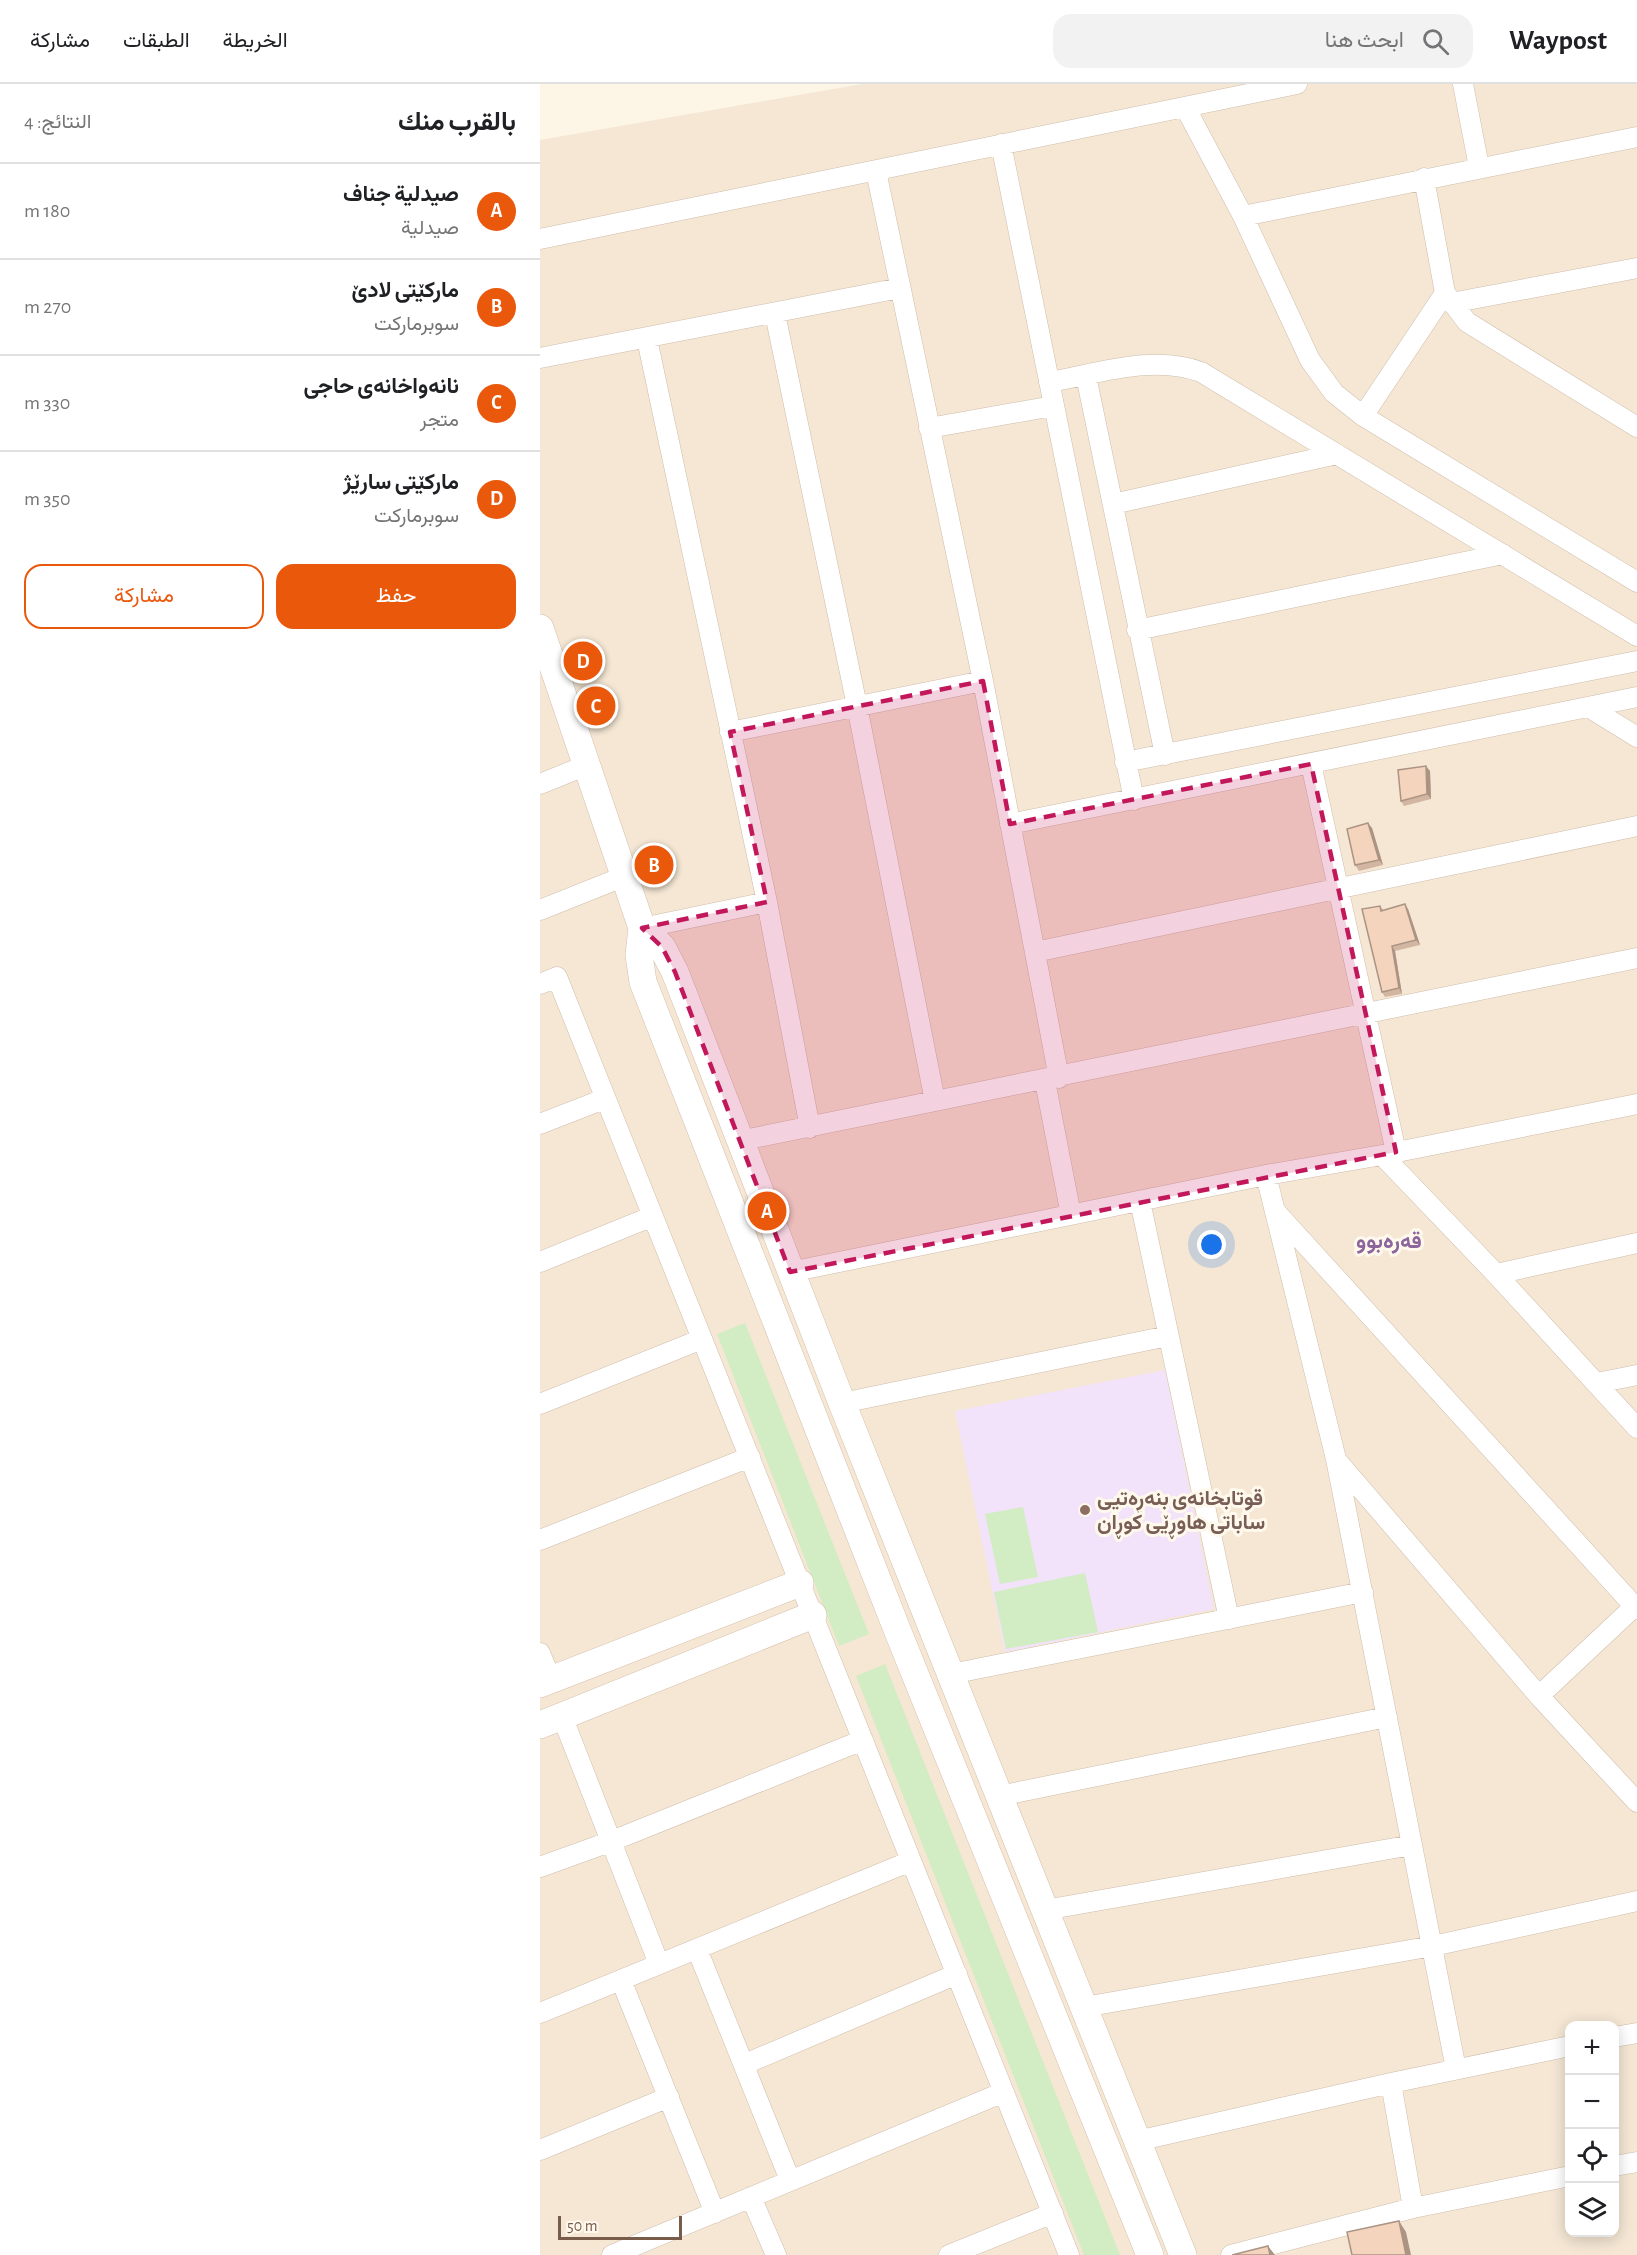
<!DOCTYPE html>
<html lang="ar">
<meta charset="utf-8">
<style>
body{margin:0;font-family:"Alegreya Sans",Vazirmatn,sans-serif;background:#f2f2f2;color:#202124;direction:rtl}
.controls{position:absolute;right:18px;bottom:18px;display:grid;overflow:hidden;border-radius:12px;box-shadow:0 3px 15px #0003}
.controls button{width:54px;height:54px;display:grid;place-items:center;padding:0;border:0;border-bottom:2px solid #e0e0e0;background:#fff;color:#202124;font:30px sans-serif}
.scale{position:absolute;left:18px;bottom:15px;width:124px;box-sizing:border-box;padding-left:6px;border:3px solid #785b49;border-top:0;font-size:16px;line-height:21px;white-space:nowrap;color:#785b49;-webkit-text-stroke:4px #fff9ed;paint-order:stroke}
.you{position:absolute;left:672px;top:1161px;width:21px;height:21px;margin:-15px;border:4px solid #fff;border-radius:50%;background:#1a73e8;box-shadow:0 0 0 9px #1a73e833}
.badge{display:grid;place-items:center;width:39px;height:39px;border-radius:50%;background:#ea580c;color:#fff;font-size:20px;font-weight:700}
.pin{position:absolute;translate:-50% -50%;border:3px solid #fff;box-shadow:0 2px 6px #0006}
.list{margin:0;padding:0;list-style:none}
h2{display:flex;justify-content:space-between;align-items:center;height:78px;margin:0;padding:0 24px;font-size:26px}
h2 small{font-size:20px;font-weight:400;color:#757577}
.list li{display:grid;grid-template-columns:39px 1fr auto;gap:18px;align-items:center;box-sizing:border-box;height:96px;padding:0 24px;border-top:2px solid #e0e0e0}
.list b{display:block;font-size:22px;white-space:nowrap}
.list p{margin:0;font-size:20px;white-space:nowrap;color:#757577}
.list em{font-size:20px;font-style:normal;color:#757577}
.actions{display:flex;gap:12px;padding:18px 24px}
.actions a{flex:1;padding:14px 0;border:2px solid #ea580c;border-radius:18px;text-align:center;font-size:21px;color:#ea580c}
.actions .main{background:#ea580c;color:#fff}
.icon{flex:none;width:33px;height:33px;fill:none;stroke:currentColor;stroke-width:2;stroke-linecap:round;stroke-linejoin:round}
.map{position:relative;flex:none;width:1097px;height:2171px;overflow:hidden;direction:ltr}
header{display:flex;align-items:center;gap:36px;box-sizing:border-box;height:84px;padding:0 30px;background:#fff;border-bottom:2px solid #e0e0e0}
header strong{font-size:28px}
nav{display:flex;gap:33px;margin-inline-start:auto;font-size:21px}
.search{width:420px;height:54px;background:#f2f2f2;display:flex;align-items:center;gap:15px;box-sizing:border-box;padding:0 21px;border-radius:18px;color:#757577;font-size:22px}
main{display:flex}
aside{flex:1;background:#fff}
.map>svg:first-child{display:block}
</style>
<header>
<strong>Waypost</strong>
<div class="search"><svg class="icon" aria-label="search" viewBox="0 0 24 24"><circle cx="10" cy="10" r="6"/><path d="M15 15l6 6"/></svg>ابحث هنا</div>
<nav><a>الخريطة</a><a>الطبقات</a><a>مشاركة</a></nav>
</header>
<main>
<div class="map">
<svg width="1097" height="2171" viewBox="0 0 1097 2171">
<rect width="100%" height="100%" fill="#fdf5e6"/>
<path fill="#f5e7d4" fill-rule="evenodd" d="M322,0H1097V2171H0V56ZM1030,1942H1074V2148H1030Z"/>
<path fill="#f2e2fa" d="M625,1286L674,1525L465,1568L415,1327Z"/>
<path fill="#d2ecc3" d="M205,1239L329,1550L299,1562L177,1250Z
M483,1423L498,1493L460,1500L445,1430Z
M545,1489L558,1548L466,1565L454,1508Z
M345,1580L580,2171H544L316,1592Z"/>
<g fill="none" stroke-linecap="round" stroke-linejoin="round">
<defs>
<path id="street" d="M923,0L939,83
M645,23L703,132L770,276L794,309L823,332L1097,498
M461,60L594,716
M336,87L443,597L519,994
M884,94L905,209L927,238L1097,343
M703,132L1097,53
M0,155L757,0
M911,219L1097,184
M235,230L317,622L395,1017
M107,255L227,818L270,1044
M0,274L360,204
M546,292L625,671
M509,298C557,290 613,270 661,288L1097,552
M823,332L905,209
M389,344L513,322
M573,420L797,370
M597,546L963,470
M1050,624L1097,653
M190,648L443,597
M585,678L1097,577
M771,680L856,1068
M0,700L47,681
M470,740L1097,613
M0,826L85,792
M102,844L227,818
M495,868L1097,742
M0,900L17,893L529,2171
M505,997L531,1131
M0,1040L64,1015
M199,1057L1097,874
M842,1071L956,1190L1097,1344
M726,1091L796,1375L916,1985
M600,1117L689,1535
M735,1127L1097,1525
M0,1178L113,1132
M250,1188L726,1091L842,1071L1097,1020
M956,1190L1097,1159
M1057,1299L1097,1291
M302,1319L628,1252
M0,1320L162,1255
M798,1378L999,1612L1097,1718
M0,1456L210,1373
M0,1569L11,1596
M411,1590L823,1508
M999,1612L1095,1522
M22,1632L119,1880
M459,1712L847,1633
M0,1783L72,1757L323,1656
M505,1826L872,1761
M157,1865L250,2096
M81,1896L175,2129
M544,1923L893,1862L1097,1817
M0,1929L371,1777
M1074,1953L1097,1949
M205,1980L417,1890
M851,1999L873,2124
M597,2057L851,1999L1030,1962
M0,2066L129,2013
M1074,2082L1097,2078
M211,2113L236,2171
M72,2171L464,2008
M409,2171L513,2129
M691,2171L873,2124L1030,2092"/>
<path id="secondary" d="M0,544L102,844L99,871L103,898L358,1548L610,2171
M102,844L122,863L135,888L302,1319L643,2171
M0,1600L260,1499
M0,1641L273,1531"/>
</defs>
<use href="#street" stroke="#cfbdab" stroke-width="21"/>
<use href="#secondary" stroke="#d5bfab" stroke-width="28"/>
<use href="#street" stroke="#fff" stroke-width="20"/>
<use href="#secondary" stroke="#fff" stroke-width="27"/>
</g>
<path fill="#d2b6a2" d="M890,687L891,715L864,722L861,717Z
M832,744L843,781L819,787L815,781Z
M840,822L844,827L868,825L880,861L855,867L862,910L845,913L842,908Z"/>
<path fill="#ab9484" d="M886,682L890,687L891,715L887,710Z
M828,739L832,744L843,781L839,776Z
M865,820L868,825L880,861L876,856Z
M852,862L855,867L862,910L859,904Z
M859,2137L866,2148L871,2171H866Z
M728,2162L735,2171H730Z"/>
<path fill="#f4d4bc" stroke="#ab9484" stroke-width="1.5" d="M886,682L887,710L861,717L858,686Z
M828,739L839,776L815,781L807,745Z
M865,820L876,856L852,862L859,904L842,908L822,825L840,822L841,827Z
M859,2137L866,2171H812L807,2148Z
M728,2162L730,2171H692Z"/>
<path fill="#c2185b" fill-opacity="0.2" stroke="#c2185b" stroke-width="4.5" stroke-dasharray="12 8" stroke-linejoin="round" d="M443,597L470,740L771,680L856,1068L250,1188L135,888L122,863L102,844L227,818L190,648Z"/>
<circle fill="#8d6e63" stroke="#fff9ed" stroke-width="2" cx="545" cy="1426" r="6"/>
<g text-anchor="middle" stroke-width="6" stroke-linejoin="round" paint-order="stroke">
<g font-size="21" font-weight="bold" fill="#785e54" stroke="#fff9ed" text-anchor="start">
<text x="557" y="1421">قوتابخانەی بنەڕەتیی<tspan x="557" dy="24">ساباتی هاوڕێی کوڕان</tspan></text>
</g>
<g font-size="22" font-weight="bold" fill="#8b659b" stroke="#fff9ed">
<text x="849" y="1164">قەرەبوو</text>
</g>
</g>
</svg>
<div class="controls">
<button>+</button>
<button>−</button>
<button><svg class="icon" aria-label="locate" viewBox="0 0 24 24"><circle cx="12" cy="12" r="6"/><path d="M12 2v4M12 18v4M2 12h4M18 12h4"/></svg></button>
<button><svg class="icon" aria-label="layers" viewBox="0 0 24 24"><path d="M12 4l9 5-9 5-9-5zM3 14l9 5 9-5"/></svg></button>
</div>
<div class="scale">50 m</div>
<div class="you"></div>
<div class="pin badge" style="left:227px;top:1127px">A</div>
<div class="pin badge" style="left:114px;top:781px">B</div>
<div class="pin badge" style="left:56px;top:622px">C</div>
<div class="pin badge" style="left:43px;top:577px">D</div>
</div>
<aside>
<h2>بالقرب منك<small>النتائج: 4</small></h2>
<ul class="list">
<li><span class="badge">A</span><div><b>صيدلية جناف</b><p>صيدلية</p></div><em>180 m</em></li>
<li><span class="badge">B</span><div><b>ماركێتی لادێ</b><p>سوبرماركت</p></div><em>270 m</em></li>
<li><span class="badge">C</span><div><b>نانەواخانەی حاجی</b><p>متجر</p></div><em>330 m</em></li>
<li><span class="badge">D</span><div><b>مارکێتی سارێژ</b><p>سوبرماركت</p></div><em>350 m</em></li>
</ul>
<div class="actions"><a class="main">حفظ</a><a>مشاركة</a></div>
</aside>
</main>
